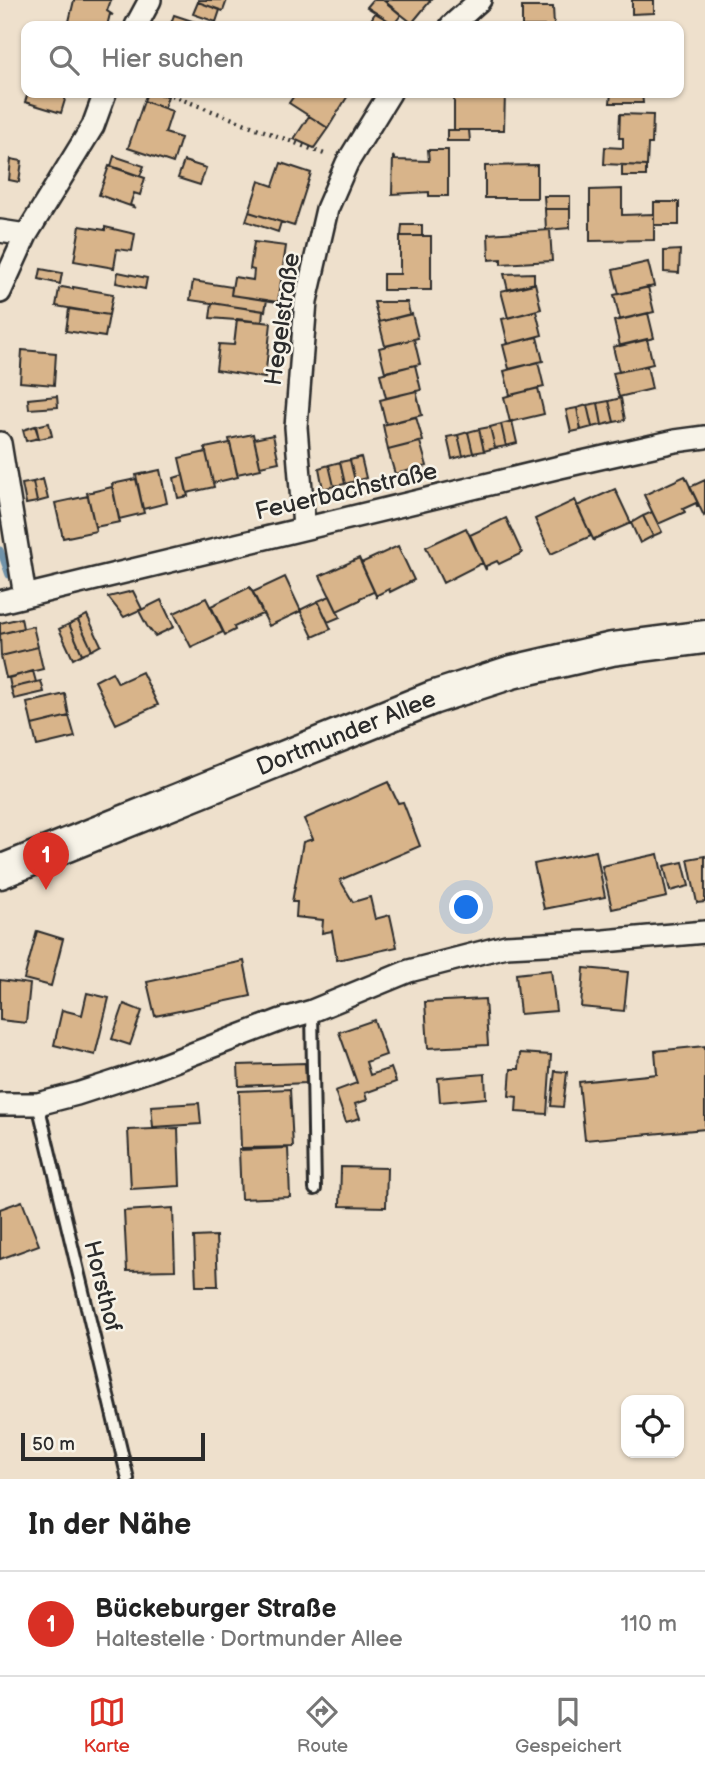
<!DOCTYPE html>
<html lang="de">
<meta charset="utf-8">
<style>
body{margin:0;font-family:"Balsamiq Sans",sans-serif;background:#f2f2f2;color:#222}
.controls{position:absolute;right:21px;bottom:21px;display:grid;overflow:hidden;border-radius:14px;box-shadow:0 2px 5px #0004}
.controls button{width:63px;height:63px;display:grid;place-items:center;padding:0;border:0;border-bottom:2px solid #e0e0e0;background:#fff;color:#222;font:35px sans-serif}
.scale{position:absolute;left:21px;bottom:18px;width:184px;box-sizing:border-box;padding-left:7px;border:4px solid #2b2b2b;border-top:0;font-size:19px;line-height:24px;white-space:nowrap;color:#2b2b2b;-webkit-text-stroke:5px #f7f3e8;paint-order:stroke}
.you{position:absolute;left:467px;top:908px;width:24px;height:24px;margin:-18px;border:5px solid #fff;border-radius:50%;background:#1a73e8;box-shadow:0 0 0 10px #1a73e833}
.badge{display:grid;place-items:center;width:46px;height:46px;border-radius:50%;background:#d93025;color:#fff;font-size:23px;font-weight:700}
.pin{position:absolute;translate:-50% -58px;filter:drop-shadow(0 2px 4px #0008)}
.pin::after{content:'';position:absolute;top:37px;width:24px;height:21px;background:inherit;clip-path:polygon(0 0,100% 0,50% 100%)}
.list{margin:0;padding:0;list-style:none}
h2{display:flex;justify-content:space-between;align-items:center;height:91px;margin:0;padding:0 28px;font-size:30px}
h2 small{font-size:23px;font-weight:400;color:#767676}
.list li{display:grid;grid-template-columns:46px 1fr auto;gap:21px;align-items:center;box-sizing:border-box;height:105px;padding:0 28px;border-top:2px solid #e0e0e0}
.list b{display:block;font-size:26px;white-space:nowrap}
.list p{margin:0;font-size:23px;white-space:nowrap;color:#767676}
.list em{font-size:23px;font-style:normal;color:#767676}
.icon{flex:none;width:38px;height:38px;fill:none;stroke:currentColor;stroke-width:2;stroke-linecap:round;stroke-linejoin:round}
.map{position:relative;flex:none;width:705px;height:1479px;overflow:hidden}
.search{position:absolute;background:#fff;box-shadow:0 2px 5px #0004;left:21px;right:21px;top:21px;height:77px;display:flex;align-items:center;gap:18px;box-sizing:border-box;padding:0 24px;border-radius:14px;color:#767676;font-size:26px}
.sheet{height:196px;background:#fff}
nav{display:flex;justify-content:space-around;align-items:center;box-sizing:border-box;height:98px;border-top:2px solid #e0e0e0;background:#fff;font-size:19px;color:#767676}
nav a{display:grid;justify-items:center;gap:4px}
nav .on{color:#d93025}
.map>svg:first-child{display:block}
</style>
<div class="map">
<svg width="705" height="1479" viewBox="0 0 705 1479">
<rect width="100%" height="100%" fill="#eee0cc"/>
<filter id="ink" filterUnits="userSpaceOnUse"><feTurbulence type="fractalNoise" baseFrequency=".0143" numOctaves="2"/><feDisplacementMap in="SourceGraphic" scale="14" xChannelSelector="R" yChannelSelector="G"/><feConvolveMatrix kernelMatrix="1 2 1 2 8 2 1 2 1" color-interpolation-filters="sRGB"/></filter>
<g filter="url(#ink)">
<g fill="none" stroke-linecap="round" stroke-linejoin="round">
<path stroke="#6f93aa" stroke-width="7" d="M0,550L9,575"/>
</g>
<path fill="#d8b48a" stroke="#2b2b2b" stroke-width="2" d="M74,0H111L107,11L113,15L110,14L107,26H68Z
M198,0H227L223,11L198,2Z
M373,0H383L401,15L394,24L367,7Z
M383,0H431L412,23Z
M632,0H654V13L632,14Z
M198,2L220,10L216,22L193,14Z
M522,7H553L554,26H522Z
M375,13L394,24L392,26L368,25Z
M174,15L204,25L203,26H170Z
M28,93H67L61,113L25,102Z
M147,93L168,96L164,108L144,101Z
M296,93H347L349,94L328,128L289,103Z
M454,93H505L504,130H454Z
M611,93H642L643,103H610Z
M144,101L172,111L165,133L181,138L173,163L128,148Z
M620,114L653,115L652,144H648L647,166L604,164L605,147L623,148V138H619Z
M309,116L328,128L314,148L294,139Z
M447,130H469L470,141H447Z
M428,150H448V196H429V192L392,194L393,156L395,160L429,161Z
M114,156L144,166L140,176L111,166Z
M11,159L22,161L19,182L9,180Z
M184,161L206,168L200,185L178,178Z
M281,163L311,173L294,226L249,212L259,181L273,186Z
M537,165V198H485V166Z
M622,165L646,166V176H622Z
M109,166L145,178L140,195L134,193L130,205L136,208L99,195Z
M622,189V215L654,214V240L590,241V190Z
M544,196H570V209H545Z
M654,202H679V225H654Z
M545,209H570V228L546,230Z
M249,212L281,222L278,232L246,221Z
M402,225H422V236H401Z
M80,226L105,230V227L135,234L132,251L117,249L114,268L74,261Z
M550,230L552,261L501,264V259L489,260L488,234Z
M400,236H431V290H383V274H400Z
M254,242L286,246L278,302L231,295L234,277L253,280L254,270L250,269Z
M680,250L679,273L664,272V251Z
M648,262L654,286L619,294L613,270Z
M41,269L62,273L60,284L39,279Z
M118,272L147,278L145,289L116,283Z
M534,273V284L508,290L504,274Z
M193,281L232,287L231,295L267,300L265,311L190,300Z
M535,283L541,309L508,318L501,291Z
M62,287L73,289V287L113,294L109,315L56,306L59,289Z
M648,287L654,312L620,320L614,295Z
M374,302H407L410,314L379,322Z
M212,303L263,311L262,322L210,318Z
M69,309L109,315L105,337L66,331Z
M536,311L542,335L508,344L502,319Z
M648,313L654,338L620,346L614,321Z
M412,314L418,338L385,346L379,322Z
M237,319L271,323L265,378L216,370L219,344L234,345Z
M537,337L543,361L509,369L503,345Z
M414,339L420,364L385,372L379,348Z
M647,339L653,364L619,372L613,347Z
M22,350L56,353L54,385L20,382Z
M538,362L544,387L510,395L504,371Z
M415,365L421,390L386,398L380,374Z
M647,366L652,389L619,397L613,373Z
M538,388L544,414L510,422L504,397Z
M416,391L422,415L386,424L380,400Z
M57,396L58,407L29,409L28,399Z
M621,398L625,420L614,422L609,401Z
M609,401L614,422L602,425L598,403Z
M598,403L602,425L592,427L587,405Z
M587,405L592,427L581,430L577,408Z
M577,408L581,430L571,432L566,410Z
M416,417L423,441L388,450L383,425Z
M512,421L517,443L506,446L501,424Z
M49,423L52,436L39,439L36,426Z
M501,424L506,446L495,448L490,427Z
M35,426L39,438L26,441L23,430Z
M490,427L495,448L484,451L479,429Z
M479,429L484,451L473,453L468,432Z
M468,432L473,453L463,456L458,435Z
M253,434L261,469L237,474L229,439Z
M273,435L279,462L260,466L254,439Z
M458,435L463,456L452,459L447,437Z
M420,442L427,466L395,474L388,450Z
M230,443L238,477L213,483L205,448Z
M206,452L214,487L187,493L179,458Z
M361,457L366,478L355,481L350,460Z
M350,460L355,481L345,484L340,462Z
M340,462L345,484L334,486L329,465Z
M329,465L334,486L323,489L319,468Z
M160,470L167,503L143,509L136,475Z
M183,475L188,496L178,498L174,478Z
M685,476L699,505L697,506L696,503L683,509L685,512L658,524L644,495Z
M43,479L48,499L37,502L33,482Z
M136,479L144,513L119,519L112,484Z
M705,480V515L704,516L690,487Z
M33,482L37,502L26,504L22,484Z
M112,487L120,522L95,527L87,493Z
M615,489L631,523L594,539V541L577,506Z
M88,496L96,531L63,538L55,503Z
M575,500L591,536L551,554L535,519Z
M652,512L662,532L653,536L643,516Z
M643,516L653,536L640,543L631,523Z
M506,518L522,553L499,564L497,561L486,566V570L470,535Z
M466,528L483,564H480L443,583L426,547Z
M398,546L414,580L390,592L389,589L377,595V598L361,563Z
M359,558L375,593L373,592L360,598V600L337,611L320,576Z
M285,577L301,611L269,626L253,592Z
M250,587L264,616L262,614L234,627L235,630L225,635L211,606Z
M133,591L142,609L124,617L108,597Z
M330,596L340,617L328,622L318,601Z
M206,598L223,632L191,647L174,613Z
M161,600L174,627L155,636L147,626L139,611Z
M318,601L331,629L313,637L300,610Z
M87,615L101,645L92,650L78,620Z
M21,618L23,628L0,634V623Z
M78,620L92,650L82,654L69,624Z
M69,624L82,654L73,659L59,629Z
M33,626L38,647L1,656L0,634Z
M38,647L43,669L6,678L1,656Z
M33,671L36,682L11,688L9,678Z
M112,672L118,683L142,672L158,705L116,724L95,681Z
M41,681L44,692L14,699L11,688Z
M65,694L69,716L32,725L27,703Z
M69,716L75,737L37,746L32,725Z
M388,782L398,803L403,802L420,846L340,880L353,902L370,897L375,919L390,915L397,947L337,960L332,931L322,933L323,920L296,917L297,902H292L303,842L313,839L304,819Z
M596,851L605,897L544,909L534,864Z
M658,854L667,897L612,909L602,866Z
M705,856V902L697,903L688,859Z
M683,862L689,886L670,891L664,866Z
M37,931L63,939L51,986L24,979Z
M244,961L251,996L155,1016L147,982Z
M584,968L628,972L624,1011L581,1007Z
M551,970L556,1011L520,1014L516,974Z
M0,980L30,984L26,1023L0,1020Z
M87,993L109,998L95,1055L54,1045L62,1010L82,1015Z
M485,999L488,1045L428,1048L425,1002Z
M124,1004L142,1011L130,1045L112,1039Z
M374,1020L386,1055L366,1062L370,1075L391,1068L396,1082L365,1093L367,1100L355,1104L360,1118L346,1122L335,1091L357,1083L339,1032Z
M705,1046V1129L585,1140L579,1082L657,1074L655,1051Z
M520,1053L551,1055L547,1114L516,1112L517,1097L509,1096L511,1069H519Z
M305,1063L306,1083L239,1086L238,1065Z
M555,1071L567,1072L563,1107L551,1106Z
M485,1074L486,1098L440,1102L438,1078Z
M290,1089L293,1147L241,1148L239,1091Z
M199,1103L201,1124L153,1127L151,1106Z
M178,1128L180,1186L131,1189L128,1130Z
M288,1148L290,1197L241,1199L239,1150Z
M341,1167L387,1168L386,1207L340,1206Z
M22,1201L39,1245L0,1259V1209Z
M173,1208L175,1270L127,1271L124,1211Z
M216,1236L218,1286H196L194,1237Z"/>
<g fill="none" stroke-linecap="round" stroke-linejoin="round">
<defs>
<path id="service" d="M312,1011L315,1189
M38,1104L128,1479"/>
<path id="minor" d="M136,26L150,0
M451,26L480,0
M0,231L26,235
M0,292L26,235L93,126L105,93
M0,443L25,596
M304,527L296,427L306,301L327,209L347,163L390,93
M0,602L560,467L675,441L705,437
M0,1104H38L77,1094L148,1071L281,1020L312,1011L409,971L506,946L604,941L705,932"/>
<g id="secondary">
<path id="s1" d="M0,872L432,698L512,672L612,649L705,637"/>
</g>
</defs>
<use href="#service" stroke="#2b2b2b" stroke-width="16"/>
<use href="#minor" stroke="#2b2b2b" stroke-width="26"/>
<use href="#secondary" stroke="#2b2b2b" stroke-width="37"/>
<path stroke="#2b2b2b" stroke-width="4.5" stroke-dasharray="2 5" stroke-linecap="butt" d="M165,93L327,155"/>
<use href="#service" stroke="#f7f3e8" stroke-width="10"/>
<use href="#minor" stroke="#f7f3e8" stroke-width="21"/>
<use href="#secondary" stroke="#f7f3e8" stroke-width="32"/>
</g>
</g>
<g text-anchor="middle" stroke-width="5" stroke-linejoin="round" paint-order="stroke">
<g font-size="24" fill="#2b2b2b" stroke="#f7f3e8">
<text transform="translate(282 319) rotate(-82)" y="8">Hegelstraße</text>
<text transform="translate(346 491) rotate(-13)" y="8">Feuerbachstraße</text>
<text dy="8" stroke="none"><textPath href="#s1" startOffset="373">Dortmunder Allee</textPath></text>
<text transform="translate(103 1286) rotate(76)" y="8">Horsthof</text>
</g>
</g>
</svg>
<div class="controls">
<button><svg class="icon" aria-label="locate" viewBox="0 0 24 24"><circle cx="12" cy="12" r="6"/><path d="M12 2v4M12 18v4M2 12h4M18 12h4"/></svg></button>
</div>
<div class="scale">50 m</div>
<div class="you"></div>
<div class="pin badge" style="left:46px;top:890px">1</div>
<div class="search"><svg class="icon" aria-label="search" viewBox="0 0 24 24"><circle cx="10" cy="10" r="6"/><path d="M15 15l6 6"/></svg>Hier suchen</div>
</div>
<section class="sheet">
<h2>In der Nähe<small></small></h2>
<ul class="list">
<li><span class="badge">1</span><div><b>Bückeburger Straße</b><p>Haltestelle · Dortmunder Allee</p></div><em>110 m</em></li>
</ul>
</section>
<nav>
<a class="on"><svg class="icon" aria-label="map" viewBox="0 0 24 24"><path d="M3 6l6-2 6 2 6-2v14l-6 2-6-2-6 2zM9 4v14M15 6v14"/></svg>Karte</a>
<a><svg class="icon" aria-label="directions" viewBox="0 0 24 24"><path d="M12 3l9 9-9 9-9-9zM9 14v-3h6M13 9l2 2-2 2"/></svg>Route</a>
<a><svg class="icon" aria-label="saved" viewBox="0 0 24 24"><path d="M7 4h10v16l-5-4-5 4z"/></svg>Gespeichert</a>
</nav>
